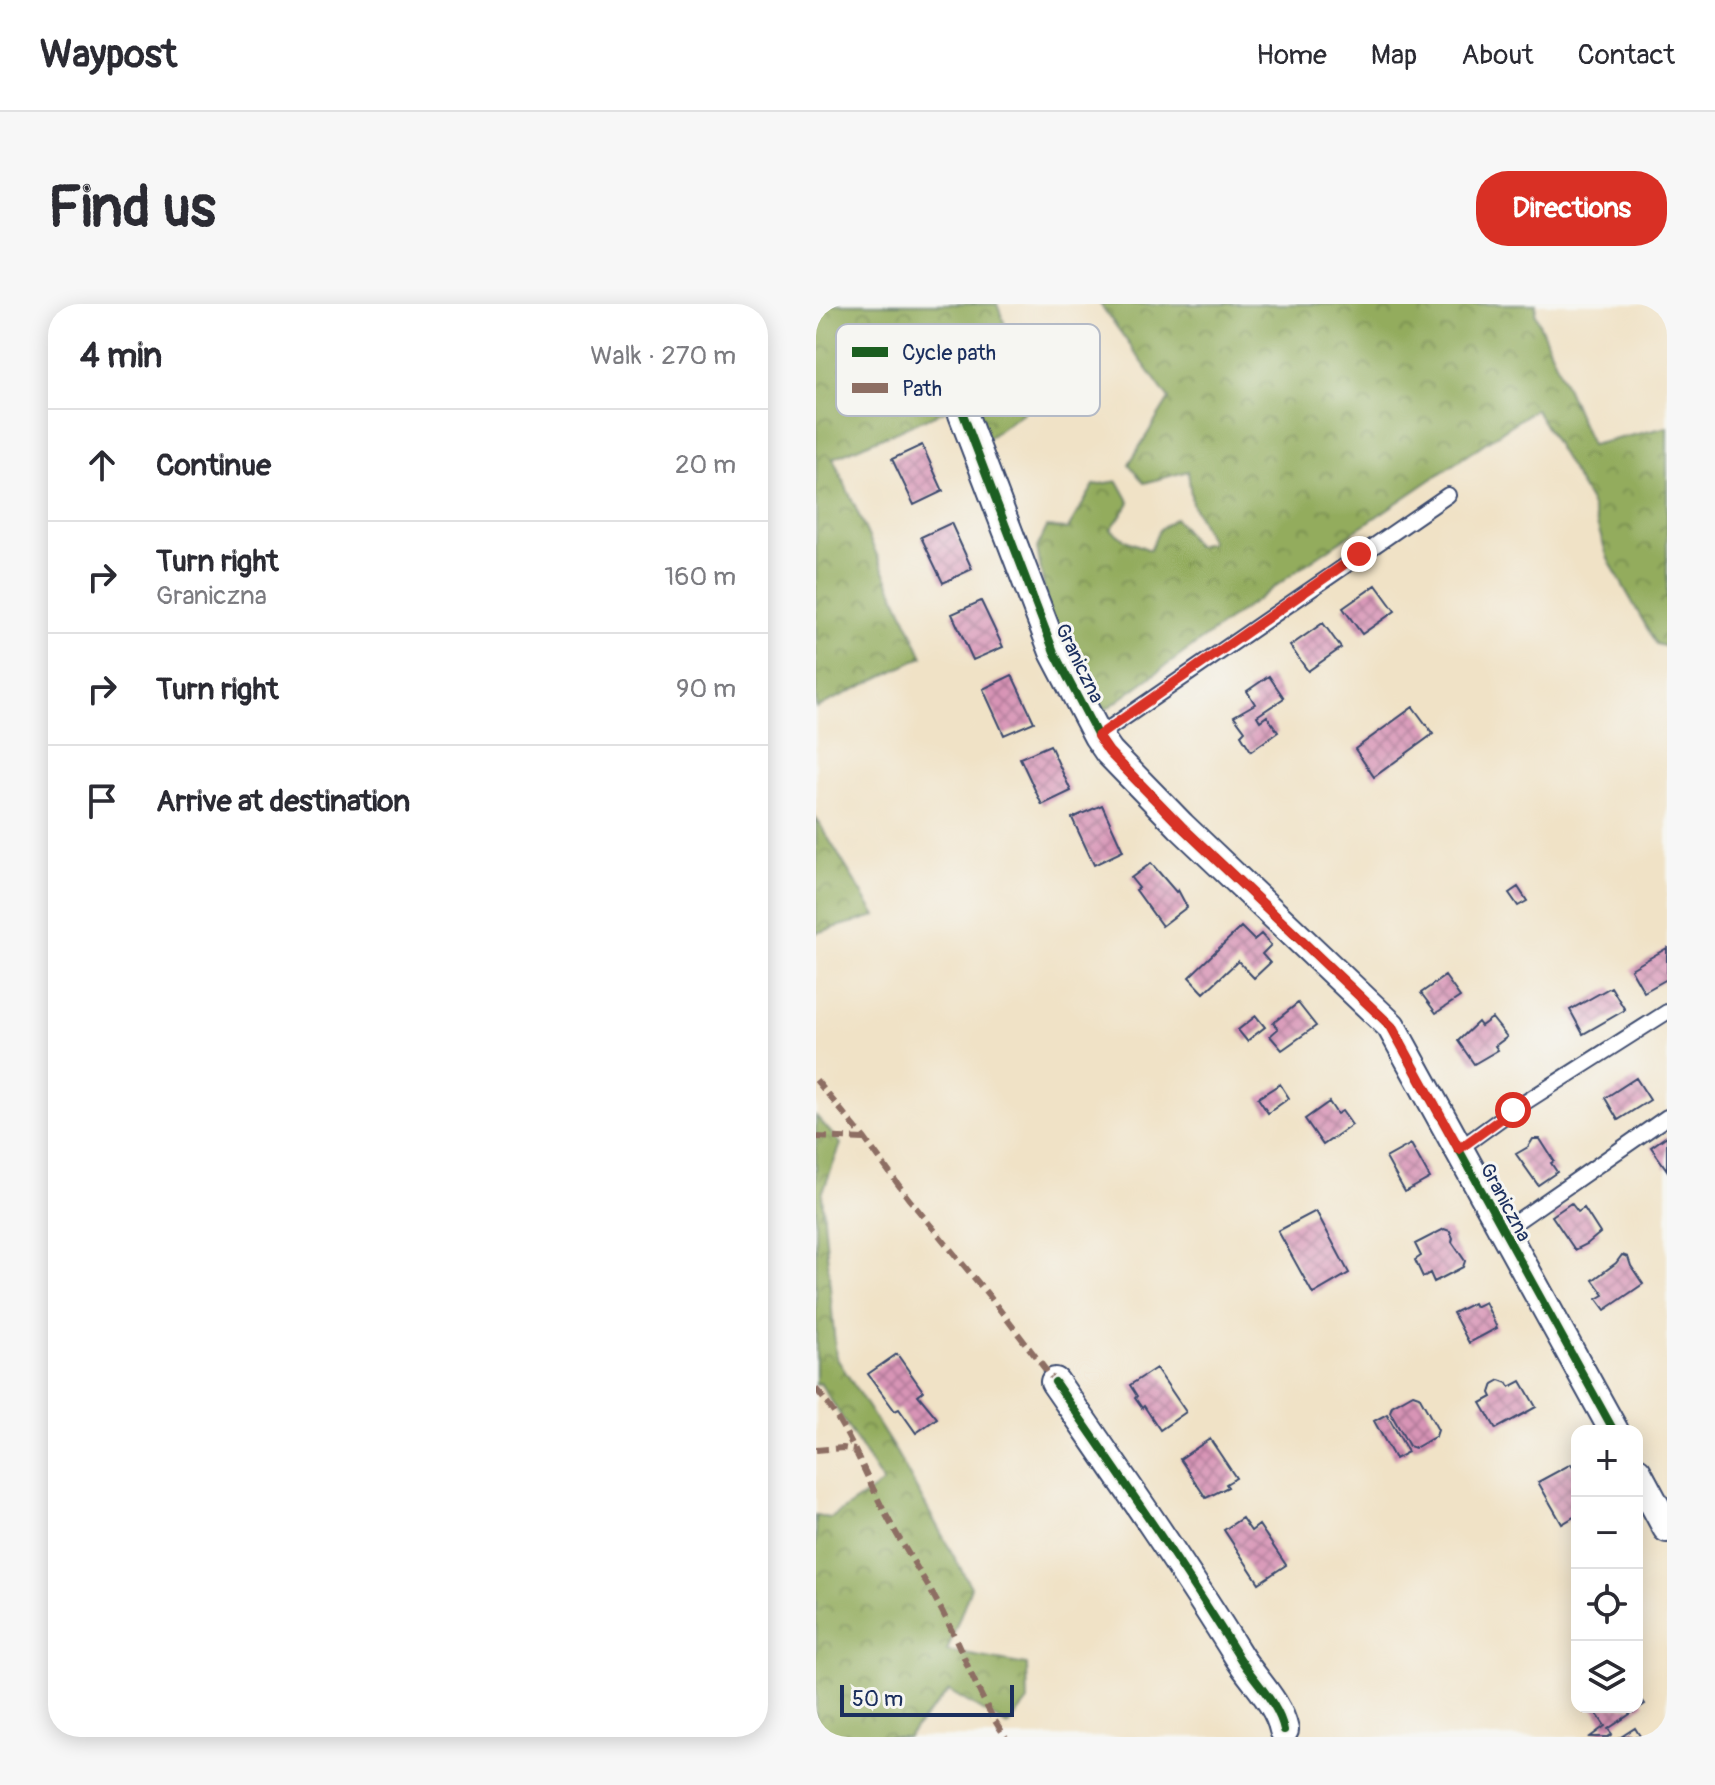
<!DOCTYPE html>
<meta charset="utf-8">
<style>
body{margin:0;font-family:Pangolin,sans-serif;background:#f7f7f7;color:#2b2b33}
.controls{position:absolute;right:24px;bottom:24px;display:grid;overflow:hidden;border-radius:16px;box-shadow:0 4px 20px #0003}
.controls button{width:72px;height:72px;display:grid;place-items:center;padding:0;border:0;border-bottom:2px solid #e1e1e2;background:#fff;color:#2b2b33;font:40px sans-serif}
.scale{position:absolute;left:24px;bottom:20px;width:174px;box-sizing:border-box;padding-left:8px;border:4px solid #1b2f5e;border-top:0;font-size:22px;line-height:28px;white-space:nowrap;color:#1b2f5e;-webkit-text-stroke:6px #f6f6f2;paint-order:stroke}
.stop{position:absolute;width:24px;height:24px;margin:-18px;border:6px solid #d93025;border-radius:50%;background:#fff}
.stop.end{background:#d93025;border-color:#fff;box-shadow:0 2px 8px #0008}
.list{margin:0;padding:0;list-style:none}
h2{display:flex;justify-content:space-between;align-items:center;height:104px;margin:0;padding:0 32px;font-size:34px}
h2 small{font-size:26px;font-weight:400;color:#7c7c81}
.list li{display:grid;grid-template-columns:52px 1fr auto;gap:24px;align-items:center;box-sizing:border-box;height:112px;padding:0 32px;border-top:2px solid #e1e1e2}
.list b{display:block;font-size:30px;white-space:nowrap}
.list p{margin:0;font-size:26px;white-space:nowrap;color:#7c7c81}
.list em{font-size:26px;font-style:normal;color:#7c7c81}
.icon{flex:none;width:44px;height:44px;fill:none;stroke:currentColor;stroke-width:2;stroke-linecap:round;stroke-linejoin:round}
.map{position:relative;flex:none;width:851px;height:1433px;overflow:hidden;border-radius:32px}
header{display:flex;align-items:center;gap:48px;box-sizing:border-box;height:112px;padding:0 40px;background:#fff;border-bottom:2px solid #e1e1e2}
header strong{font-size:38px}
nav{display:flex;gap:44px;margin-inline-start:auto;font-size:28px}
.intro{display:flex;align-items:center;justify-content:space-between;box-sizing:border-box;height:192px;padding:0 48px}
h1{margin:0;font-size:56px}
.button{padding:20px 36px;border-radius:32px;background:#d93025;color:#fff;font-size:28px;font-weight:700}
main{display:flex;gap:48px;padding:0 48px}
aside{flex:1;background:#fff;border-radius:32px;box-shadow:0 4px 20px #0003}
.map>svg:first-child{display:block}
</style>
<header>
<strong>Waypost</strong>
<nav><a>Home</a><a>Map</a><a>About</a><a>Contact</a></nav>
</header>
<div class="intro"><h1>Find us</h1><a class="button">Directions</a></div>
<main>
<aside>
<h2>4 min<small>Walk · 270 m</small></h2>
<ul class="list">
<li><svg class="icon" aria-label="ahead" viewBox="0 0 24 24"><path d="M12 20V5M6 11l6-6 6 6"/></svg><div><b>Continue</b></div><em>20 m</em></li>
<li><svg class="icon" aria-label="right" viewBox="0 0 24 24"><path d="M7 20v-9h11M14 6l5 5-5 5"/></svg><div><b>Turn right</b><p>Graniczna</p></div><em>160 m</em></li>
<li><svg class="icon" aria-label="right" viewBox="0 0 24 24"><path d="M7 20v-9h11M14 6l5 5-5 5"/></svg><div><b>Turn right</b></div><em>90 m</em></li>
<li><svg class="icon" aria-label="arrive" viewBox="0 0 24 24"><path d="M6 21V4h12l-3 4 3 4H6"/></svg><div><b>Arrive at destination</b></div></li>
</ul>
</aside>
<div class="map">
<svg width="851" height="1433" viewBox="0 0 851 1433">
<defs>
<pattern id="forest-crowns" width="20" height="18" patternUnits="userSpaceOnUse" patternTransform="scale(2)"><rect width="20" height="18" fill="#93ac5d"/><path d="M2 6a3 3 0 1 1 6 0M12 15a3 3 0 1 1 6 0" fill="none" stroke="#778c50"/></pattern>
<pattern id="building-cross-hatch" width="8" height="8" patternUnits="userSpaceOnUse" patternTransform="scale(2)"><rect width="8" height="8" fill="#d894b6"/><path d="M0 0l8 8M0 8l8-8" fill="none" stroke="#ae7997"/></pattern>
</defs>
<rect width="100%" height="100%" fill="#f6f6f2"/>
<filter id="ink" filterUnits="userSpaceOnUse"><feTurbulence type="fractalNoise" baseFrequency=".0125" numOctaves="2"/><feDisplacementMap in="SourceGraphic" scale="16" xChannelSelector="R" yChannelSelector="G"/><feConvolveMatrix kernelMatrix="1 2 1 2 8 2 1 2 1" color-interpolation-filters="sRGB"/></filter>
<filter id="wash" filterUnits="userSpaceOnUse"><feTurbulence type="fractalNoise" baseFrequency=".006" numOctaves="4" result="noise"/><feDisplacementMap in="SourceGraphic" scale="32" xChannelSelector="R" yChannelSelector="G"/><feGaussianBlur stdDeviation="1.8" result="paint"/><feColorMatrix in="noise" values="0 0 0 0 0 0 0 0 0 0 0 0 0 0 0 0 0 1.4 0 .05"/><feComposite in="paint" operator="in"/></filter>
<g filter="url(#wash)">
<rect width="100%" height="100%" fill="#f0e2c6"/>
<path fill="url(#forest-crowns)" stroke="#576e5e" stroke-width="2" d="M0,0H181L210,75L208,108L165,139L147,99L17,154L107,353L0,404Z
M284,0H720L719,10L775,141L851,123V343L840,340L792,255L774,198L719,105L489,261L278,414L235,323L221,244L231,223L252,225L278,181L302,177L314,199L295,225L309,236L334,246L343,226L359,214L380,242L395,238L376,200L372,167L328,179L313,160L353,95Z
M0,514L60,612L0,629Z
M0,812L25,840L6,890L20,1053L80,1148L155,1283L131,1347L211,1361L212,1397L192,1422L133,1387L91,1433H0V1212L15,1214L67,1179L4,1079L0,1081Z"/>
<g id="blocks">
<path fill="url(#building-cross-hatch)" d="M106,141L127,187L98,201L76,155Z
M135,219L156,265L127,279L105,233Z
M560,281L579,307L546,330L527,304Z
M165,297L187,343L157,356L136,310Z
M507,319L525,344L492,367L474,342Z
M196,371L218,418L188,431L167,385Z
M453,372L468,394L441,412L444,417L451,412L462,428L435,447L425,431L429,427L418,412L439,400L431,387Z
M597,403L617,430L558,473L539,445Z
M234,441L255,487L226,501L204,454Z
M286,501L307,547L278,561L256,514Z
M335,559L360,588L362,586L371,603L346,622L320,586L323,584L315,574Z
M702,583L711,597L702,602L693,589Z
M425,623L438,636L445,630L455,641L446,650L454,659L438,674L422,657L388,689L373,673Z
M851,644V675L828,688L815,665Z
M629,672L644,693L620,709L605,689Z
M795,683L809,706L767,730L754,706Z
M482,699L500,722L466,746L454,732L462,725L457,719Z
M440,712L449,723L431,737L422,726Z
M676,714L691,733L679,742L682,746L658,760L642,737L662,718L665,722Z
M820,774L834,796L802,816L789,794Z
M464,780L473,794L452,809L442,794Z
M513,798L521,810L526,807L536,821L507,841L489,815Z
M851,832V866L835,843Z
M717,835H724L738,857L735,859L741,868L722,881L700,850L712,843Z
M595,840L614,874L589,888L570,854Z
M755,899L762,908L768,904L784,929L771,940L759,946L736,912Z
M500,907L533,969L497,990L462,927Z
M628,925L634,927L637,934L636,938L649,957L647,963L618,978L614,969L607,973L599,956L605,952L599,940Z
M806,951L812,953L815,962L827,980L789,1006L781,995L788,991L777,976L800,959Z
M669,998L681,1024L653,1039L637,1009L657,999L659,1003Z
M81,1050L107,1087L102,1091L121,1114L100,1129L83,1105L79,1107L52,1070Z
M340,1064L370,1108L344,1126L328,1102L326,1104L319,1094L321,1092L314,1081Z
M684,1076L692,1079L694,1083L705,1077L720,1103L680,1125L665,1099L676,1093L674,1089L677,1080Z
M597,1090L603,1092L622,1126L620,1132L599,1144L593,1142L574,1108L576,1102Z
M571,1110L592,1148L579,1155L558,1117Z
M394,1135L420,1174L410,1180L412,1183L390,1194L364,1155Z
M755,1160L761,1171V1191L758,1192L761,1211L746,1220L722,1178Z
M426,1214L435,1227L443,1221L470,1261L443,1279L408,1226Z
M821,1389L829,1400L792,1425L796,1430L792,1433H774L789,1422L776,1403H821Z
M819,1424L824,1432L822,1433H805Z"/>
</g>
</g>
<g filter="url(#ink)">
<use href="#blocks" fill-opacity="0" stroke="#3b4a6e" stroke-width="2"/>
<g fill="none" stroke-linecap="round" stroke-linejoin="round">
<defs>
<path id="lane" d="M282,432L632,191
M643,845L697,806L851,708
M687,927L851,813"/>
<path id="street" d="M147,110L238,348L282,432L293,448L365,522L575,722L798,1127
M239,1078C302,1169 365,1259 423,1353C438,1377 462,1398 468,1426
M821,1168L851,1224"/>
</defs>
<use href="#lane" stroke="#3b4a6e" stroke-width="18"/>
<use href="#street" stroke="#3b4a6e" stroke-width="32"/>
<use href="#lane" stroke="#fff" stroke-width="14"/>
<use href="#street" stroke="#fff" stroke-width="28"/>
<path stroke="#8d6e63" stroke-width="6" stroke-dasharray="12 6" stroke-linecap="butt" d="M0,776L49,835L92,894L174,993L239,1078
M0,833L49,835
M0,1085C31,1121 47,1166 68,1207C87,1244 111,1277 129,1313C150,1353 163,1397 190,1433
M0,1146L27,1144L39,1146"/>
<defs>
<path id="cycleway" d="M147,110L238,348L282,432L293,448L365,522L575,722L798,1127
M239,1078C302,1169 365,1259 423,1353C438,1377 462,1398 468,1426"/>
</defs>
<use href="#cycleway" stroke="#f6f6f2" stroke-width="13"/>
<use href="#cycleway" stroke="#1b5e20" stroke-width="8"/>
</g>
</g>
<g fill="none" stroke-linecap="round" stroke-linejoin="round" filter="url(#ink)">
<path stroke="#d93025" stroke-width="10" d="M543,250L282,432L293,448L365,522L575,722L643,845L697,806"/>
</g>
<g text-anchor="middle" stroke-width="6" stroke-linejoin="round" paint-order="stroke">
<g font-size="20" fill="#1b2f5e" stroke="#f6f6f2">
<text transform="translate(264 359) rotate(64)" y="7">Graniczna</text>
<text transform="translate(690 898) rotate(62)" y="7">Graniczna</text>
</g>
</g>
<rect x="20" y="20" width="264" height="92" rx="12" fill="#f6f6f2" stroke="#b4bac6" stroke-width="2"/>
<rect x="36" y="43" width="36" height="10" fill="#1b5e20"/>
<rect x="36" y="79" width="36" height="10" fill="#8d6e63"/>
<g font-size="22" fill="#1b2f5e">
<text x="86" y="56">Cycle path</text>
<text x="86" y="92">Path</text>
</g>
</svg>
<div class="controls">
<button>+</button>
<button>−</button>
<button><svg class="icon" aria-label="locate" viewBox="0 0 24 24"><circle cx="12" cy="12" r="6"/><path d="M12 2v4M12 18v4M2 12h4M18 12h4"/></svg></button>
<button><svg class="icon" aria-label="layers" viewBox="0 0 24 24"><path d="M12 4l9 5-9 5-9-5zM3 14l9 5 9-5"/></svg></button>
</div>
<div class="scale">50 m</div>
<div class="stop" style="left:697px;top:806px"></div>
<div class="stop end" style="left:543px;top:250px"></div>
</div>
</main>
